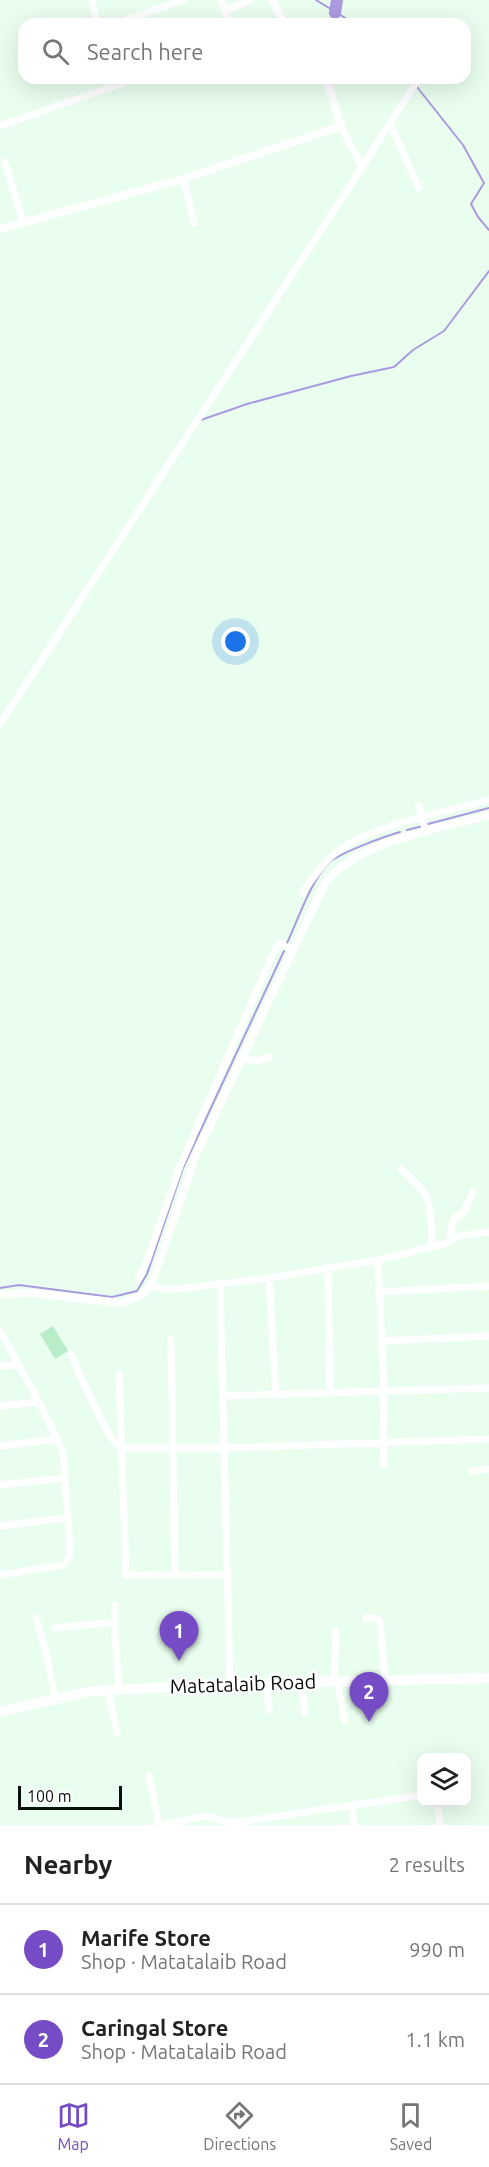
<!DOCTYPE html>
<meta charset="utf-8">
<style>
body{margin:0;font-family:Ubuntu,sans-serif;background:#f2f2f2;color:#222}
.controls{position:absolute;right:18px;bottom:18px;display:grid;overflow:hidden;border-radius:12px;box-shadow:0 6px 24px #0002}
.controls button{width:54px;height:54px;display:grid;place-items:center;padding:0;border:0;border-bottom:2px solid #e0e0e0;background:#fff;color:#222;font:30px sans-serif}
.scale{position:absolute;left:18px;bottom:15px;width:104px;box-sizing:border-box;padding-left:6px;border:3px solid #09100b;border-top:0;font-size:16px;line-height:21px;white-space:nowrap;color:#09100b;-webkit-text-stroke:4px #fff;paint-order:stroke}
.you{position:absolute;left:236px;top:642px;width:21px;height:21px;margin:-15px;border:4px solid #fff;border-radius:50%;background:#1a73e8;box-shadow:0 0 0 9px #1a73e833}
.badge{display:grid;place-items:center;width:39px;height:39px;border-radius:50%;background:#754cc5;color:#fff;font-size:20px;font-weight:700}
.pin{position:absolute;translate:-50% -50px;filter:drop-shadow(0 2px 3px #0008)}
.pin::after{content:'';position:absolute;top:32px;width:21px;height:18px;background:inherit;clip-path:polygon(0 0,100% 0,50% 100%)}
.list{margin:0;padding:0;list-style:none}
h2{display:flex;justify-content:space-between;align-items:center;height:78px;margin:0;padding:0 24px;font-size:26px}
h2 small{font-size:20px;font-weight:400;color:#767676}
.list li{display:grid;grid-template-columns:39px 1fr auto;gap:18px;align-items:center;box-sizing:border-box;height:90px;padding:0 24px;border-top:2px solid #e0e0e0}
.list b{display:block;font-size:22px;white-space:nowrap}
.list p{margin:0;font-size:20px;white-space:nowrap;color:#767676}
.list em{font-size:20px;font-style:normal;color:#767676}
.icon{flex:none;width:33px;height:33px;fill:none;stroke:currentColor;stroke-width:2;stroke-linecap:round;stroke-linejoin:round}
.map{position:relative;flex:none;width:489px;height:1825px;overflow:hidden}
.search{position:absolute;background:#fff;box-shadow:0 6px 24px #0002;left:18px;right:18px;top:18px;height:66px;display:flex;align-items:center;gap:15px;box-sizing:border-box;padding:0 21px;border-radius:18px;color:#767676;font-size:22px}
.sheet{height:258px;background:#fff}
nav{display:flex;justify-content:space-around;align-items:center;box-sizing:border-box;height:84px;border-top:2px solid #e0e0e0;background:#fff;font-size:16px;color:#767676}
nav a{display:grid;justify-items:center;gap:3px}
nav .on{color:#754cc5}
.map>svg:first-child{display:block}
</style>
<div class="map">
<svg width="489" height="1825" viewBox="0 0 489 1825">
<rect width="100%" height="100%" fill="#e9feef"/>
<path fill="#b9ecc8" d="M53,1326L68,1351L55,1359L40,1334Z"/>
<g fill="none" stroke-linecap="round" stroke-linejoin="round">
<path stroke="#ab9adf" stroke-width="2" d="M316,0L355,24
M417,87L463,145L484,183L471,204L478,217L489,230
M201,420L247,404L351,376L394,367L413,350L444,331L489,271
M428,824L489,808
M407,830L423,826
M287,943C298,920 312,877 331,861C345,851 383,837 400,832
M0,1288L19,1285L112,1297L137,1291L147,1274L183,1168L284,951"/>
<path stroke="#ab9adf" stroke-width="12" d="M335,13L337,0"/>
<path stroke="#fff" stroke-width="7" d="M92,0L97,24
M221,0L229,24
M225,11L250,0
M114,24L183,0
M390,124L419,188
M0,126L137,78
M5,162L23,222
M362,167L419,78
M183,179L194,223
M0,724L362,167L341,126
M419,805L426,833
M302,893C314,876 325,860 342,848C381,823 444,812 489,800
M241,1059L258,1061L269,1057
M401,1169C435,1198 430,1204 432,1246
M450,1241L452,1224L456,1217L463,1213L473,1192
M378,1260L384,1390L383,1442L384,1465
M328,1267L330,1394
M269,1278L276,1394
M138,1279L147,1261L180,1166L272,956L279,943L292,950
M151,1285L162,1289H179L269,1278L378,1260L443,1244L459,1236L489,1232
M220,1285L230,1684
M379,1292L489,1286
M0,1331L39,1402L63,1452L70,1549L69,1558L64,1565L0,1575
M171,1339L175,1575
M381,1341L489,1336
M71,1354C79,1372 107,1440 121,1448H224L489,1439
M0,1366L18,1365
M119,1374L126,1575H229
M223,1396L489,1388
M0,1406L39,1402
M0,1446L57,1439
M471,1471L489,1469
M0,1485L64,1478
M0,1526L66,1518
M115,1605V1635L119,1689
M36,1618L49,1665L55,1699
M366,1618H376L380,1621L385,1680
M55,1628L115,1622
M334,1681L336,1630
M337,1681L345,1721
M301,1682L305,1713
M266,1684L269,1710
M108,1690L117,1733
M149,1776L159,1825
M438,1802L440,1825
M352,1806L354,1825
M160,1825L207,1816L232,1823L422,1795"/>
<path stroke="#fff" stroke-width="8" d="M272,0L285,24
M0,229L183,179L341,126L326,78
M0,1294L33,1293L120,1303L140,1296L151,1285L196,1155L325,883C357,841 439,829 489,815"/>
<path stroke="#fff" stroke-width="10" d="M0,1712L87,1692L108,1690L301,1682L489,1678"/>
</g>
<g text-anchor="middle" stroke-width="5" stroke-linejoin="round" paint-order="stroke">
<g font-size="20" fill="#09100b" stroke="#fff">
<text transform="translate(243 1684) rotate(-2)" y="7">Matatalaib Road</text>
</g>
</g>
</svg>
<div class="controls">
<button><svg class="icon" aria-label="layers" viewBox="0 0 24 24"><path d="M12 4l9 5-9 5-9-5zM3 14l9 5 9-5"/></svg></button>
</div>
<div class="scale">100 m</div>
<div class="you"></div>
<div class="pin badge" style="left:179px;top:1661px">1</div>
<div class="pin badge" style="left:369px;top:1722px">2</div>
<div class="search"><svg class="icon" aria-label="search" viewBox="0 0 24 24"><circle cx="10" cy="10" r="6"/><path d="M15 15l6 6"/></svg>Search here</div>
</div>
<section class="sheet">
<h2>Nearby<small>2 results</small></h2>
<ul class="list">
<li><span class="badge">1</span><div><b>Marife Store</b><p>Shop · Matatalaib Road</p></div><em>990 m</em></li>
<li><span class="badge">2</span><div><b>Caringal Store</b><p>Shop · Matatalaib Road</p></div><em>1.1 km</em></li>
</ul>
</section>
<nav>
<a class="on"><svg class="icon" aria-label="map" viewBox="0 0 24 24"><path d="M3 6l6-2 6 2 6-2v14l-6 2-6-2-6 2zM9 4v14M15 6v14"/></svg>Map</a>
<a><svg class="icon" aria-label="directions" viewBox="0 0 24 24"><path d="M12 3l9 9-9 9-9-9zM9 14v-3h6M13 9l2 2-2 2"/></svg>Directions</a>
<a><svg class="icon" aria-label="saved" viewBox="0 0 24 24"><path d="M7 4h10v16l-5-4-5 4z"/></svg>Saved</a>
</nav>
